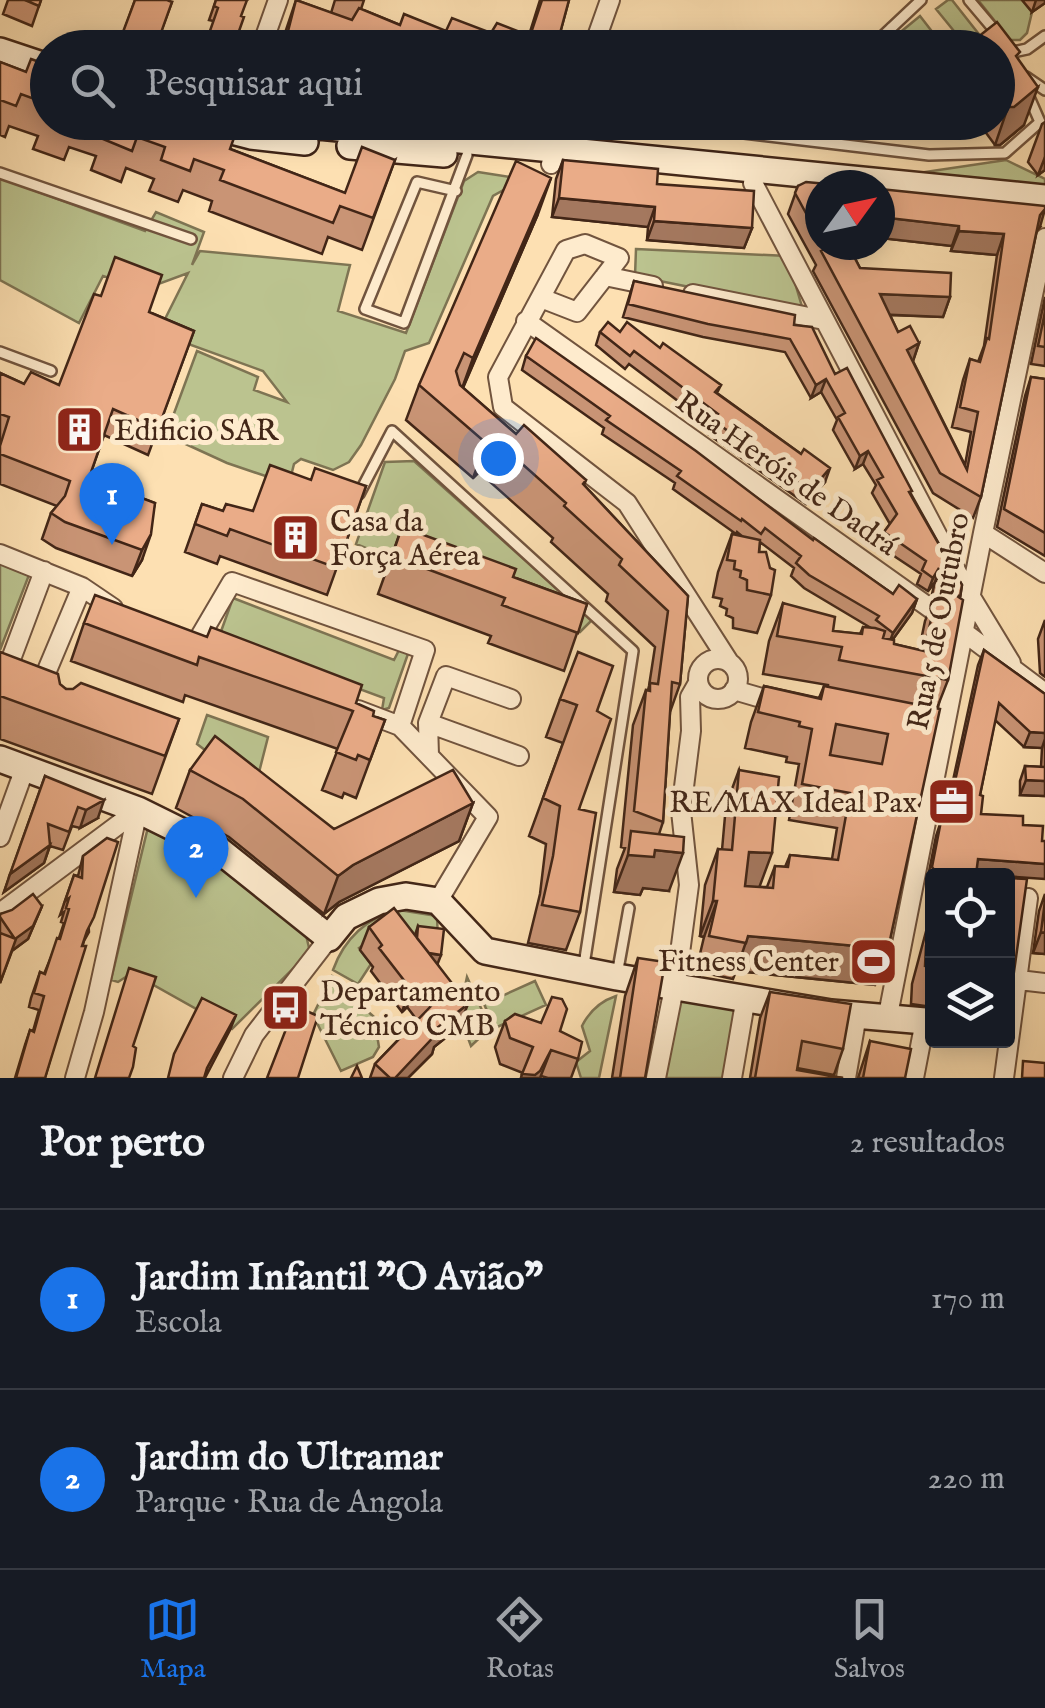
<!DOCTYPE html>
<html lang="pt">
<meta charset="utf-8">
<style>
body{margin:0;font-family:"IM FELL English",serif;background:#242831;color:#f1f3f6}
.controls{position:absolute;right:30px;bottom:30px;display:grid;overflow:hidden;border-radius:10px;box-shadow:0 5px 25px #0003}
.controls button{width:90px;height:90px;display:grid;place-items:center;padding:0;border:0;border-bottom:2px solid #363941;background:#171b24;color:#f1f3f6;font:50px sans-serif}
.compass{position:absolute;left:805px;top:170px;width:90px;height:90px;border-radius:50%;background:#171b24;box-shadow:0 5px 25px #0003;rotate:57deg}
.you{position:absolute;left:498px;top:458px;width:35px;height:35px;margin:-25px;border:8px solid #fff;border-radius:50%;background:#1a73e8;box-shadow:0 0 0 15px #1a73e833}
.badge{display:grid;place-items:center;width:65px;height:65px;border-radius:50%;background:#1a73e8;color:#fff;font-size:32px;font-weight:700}
.pin{position:absolute;translate:-50% -82px;filter:drop-shadow(0 2px 5px #0008)}
.pin::after{content:'';position:absolute;top:52px;width:35px;height:30px;background:inherit;clip-path:polygon(0 0,100% 0,50% 100%)}
.list{margin:0;padding:0;list-style:none}
h2{display:flex;justify-content:space-between;align-items:center;height:130px;margin:0;padding:0 40px;font-size:42px}
h2 small{font-size:32px;font-weight:400;color:#9ea1a6}
.list li{display:grid;grid-template-columns:65px 1fr auto;gap:30px;align-items:center;box-sizing:border-box;height:180px;padding:0 40px;border-top:2px solid #363941}
.list b{display:block;font-size:38px;white-space:nowrap}
.list p{margin:0;font-size:32px;white-space:nowrap;color:#9ea1a6}
.list em{font-size:32px;font-style:normal;color:#9ea1a6}
.icon{flex:none;width:55px;height:55px;fill:none;stroke:currentColor;stroke-width:2;stroke-linecap:round;stroke-linejoin:round}
.map{position:relative;flex:none;width:1045px;height:1078px;overflow:hidden}
.search{position:absolute;background:#171b24;box-shadow:0 5px 25px #0003;left:30px;right:30px;top:30px;height:110px;display:flex;align-items:center;gap:25px;box-sizing:border-box;padding:0 35px;border-radius:55px;color:#9ea1a6;font-size:38px}
.sheet{height:490px;background:#171b24}
nav{display:flex;justify-content:space-around;align-items:center;box-sizing:border-box;height:140px;border-top:2px solid #363941;background:#171b24;font-size:28px;color:#9ea1a6}
nav a{display:grid;justify-items:center;gap:5px}
nav .on{color:#1a73e8}
.map>svg:first-child{display:block}
</style>
<div class="map">
<svg width="1045" height="1078" viewBox="0 0 1045 1078">
<rect width="100%" height="100%" fill="#fde0b2"/>
<filter id="stains"><feTurbulence type="fractalNoise" baseFrequency=".002" numOctaves="4"/><feColorMatrix values="0 0 0 0 .2 0 0 0 0 .09 0 0 0 0 .02 0 0 0 .5 -.17"/></filter>
<radialGradient id="worn" r=".72"><stop offset=".6" stop-color="#630" stop-opacity="0"/><stop offset="1" stop-color="#630" stop-opacity=".3"/></radialGradient>
<path fill="#bbc38f" stroke="#7e7453" stroke-width="2.5" d="M948,0H952L989,47H967L936,9Z
M978,0H1022L1032,12L1027,33L1020,40H1010Z
M920,16L944,47H896L897,35Z
M887,123H944L949,129C919,141 913,141 887,123Z
M1006,160L1045,179V189L905,175Z
M478,172L523,179L493,196L429,343L405,351L395,379L361,445L349,462L333,470L301,459L294,464L289,484L227,463L166,435L197,351L258,377L254,390L287,402L263,371L158,333L188,273L145,289L103,276L79,323L0,280V178L145,231L156,212L204,232L192,265L200,251L350,265L338,311L406,333L464,181Z
M636,249L787,256L803,310L635,276Z
M414,461L592,620L580,632L506,606L356,544L385,462Z
M0,563L29,575L0,650Z
M233,598L394,660L401,646L409,651L389,708L382,710L384,698L219,637Z
M207,715L268,737L255,788L197,744Z
M149,823L216,860L306,935L310,952L232,1029L132,973L118,982L111,980Z
M399,910L437,916L438,941L386,929L359,948L371,964L358,984L333,970C344,939 367,917 399,910Z
M332,976L358,994L365,1009L374,1017L379,1047L373,1057L341,1071L313,1015Z
M467,977L490,1028L471,1046L459,1014Z
M535,981L546,1005L495,1028L484,1004Z
M616,996L599,1078H581L576,1062L590,1051L582,1026C589,1012 601,1001 616,996Z
M677,998L736,1008L725,1078H662Z"/>
<g fill="none" stroke-linecap="round" stroke-linejoin="round">
<defs>
<path id="lane" d="M969,0L996,32
M870,48L921,0
M887,48L891,28
M1013,52L1027,49L1045,36
M1026,77L1045,90
M732,122L744,133L929,155L1005,153L1040,122L1029,97
M0,173L191,239
M456,191L417,182L365,309L404,323L467,155
M0,352L51,371
M359,494L392,431L633,651L584,965
M617,975L629,908"/>
<path id="street" d="M261,48L278,0
M593,48L610,0
M551,164L566,122
M753,183L963,584L1011,663
M605,276L653,286
M693,294L824,320
M541,298L577,312L619,258L585,244L566,250L498,377L503,407L627,503L729,662
M526,321L965,633L1045,693
M983,533L1045,573
M0,554L82,587L113,608
M195,645L232,582L425,650L400,726
M698 679a20 20 0 1 1 40 0a20 20 0 1 1-40 0Z
M0,665L43,680L82,587
M8,667L44,571
M734,690L782,704
M358,710L400,726L488,817L438,901
M428,723L519,756
M429,755L428,723L446,676L511,699
M0,837L25,768
M0,913L138,810
M1019,980L1045,983
M888,1015L983,533L1045,238
M75,1078L94,1012L138,810
M233,1078L254,1035L329,938
M656,1078L678,968L689,885L681,811L691,731L690,697L698,683
M732,1078L746,997
M846,1078L857,1015
M914,1078L925,1021L932,1022
M1004,1078L1028,898"/>
<path id="secondary" d="M0,51L48,67
M197,122L251,136L305,142
M278,122L1045,198
M350,146L444,154
M0,759L138,810L219,850L329,938L346,917L379,901L406,896L438,901L485,951L617,977L831,1013L925,1021"/>
</defs>
<use href="#lane" stroke="#71543e" stroke-width="14"/>
<use href="#street" stroke="#71543e" stroke-width="22"/>
<use href="#secondary" stroke="#422617" stroke-width="30"/>
<use href="#lane" stroke="#feebcd" stroke-width="9"/>
<use href="#street" stroke="#feebcd" stroke-width="18"/>
<use href="#secondary" stroke="#feebcd" stroke-width="25"/>
</g>
<path fill="#c99475" stroke="#422617" stroke-width="2.5" d="M8,0H41L32,26L3,14Z
M135,0L172,2L155,48H118Z
M216,0H247L213,21L209,20Z
M296,0L331,13L335,0H364L361,9L400,25L446,31L529,35L540,0H569L556,48H280Z
M1022,0H1045V3L1032,12Z
M998,48L1018,59L1024,125L1000,145H995L978,122H998Z
M0,62L26,72L48,65V122H174L173,127L345,193L395,160L362,250L328,237L322,254L209,211L212,201L183,190L178,202L149,191L154,179L126,168L121,182L91,170L96,156L69,147L64,160L33,149L38,136L9,126L5,137L0,135Z
M1045,122V170L1038,175L1028,162L1042,124Z
M563,160L657,184L752,228L744,248L647,240L648,227L552,217L556,179Z
M820,185V245H848L860,268L950,297L943,317L890,315L898,332L919,343L913,361L965,465L971,432L952,427L963,380L970,359L978,362L984,346L997,255L951,251L952,246L880,238V189L1040,227L1037,230L981,497L973,518L933,493L813,271L816,265L788,214L798,186Z
M538,214L463,388L516,434L586,480L584,485L688,596L680,684L670,712L663,822L659,834L669,891L643,888L640,895L614,892L617,869L625,848L621,847L633,725L646,690H648L649,686L655,647L606,601L608,594L551,542L553,538L479,472L473,478L406,420L419,385Z
M634,281L794,325L835,374L911,494L962,585L948,680L937,708L888,949L875,985L736,971L733,979L696,971L704,937L700,936L705,885L718,849L722,850L726,805L739,770L760,887H767L775,866L785,867L790,855L832,859L837,828L789,820L799,764L786,762L787,757L745,748L751,722L764,686L819,698L824,686L828,687V685L763,674L769,641L783,603L833,631L860,634L863,627L871,628L804,588L791,576L794,568L760,542L759,552L771,595L757,633L733,628V618L726,615L727,609L720,606L722,599L713,597L718,572L732,534L743,537L737,532L736,534L673,489L675,483L602,434L604,428L522,370L526,356L813,540L893,594L917,599L912,613L893,639L894,644L919,650L925,621L935,596L932,594L935,582L928,591L917,584L921,574L879,546L884,532L890,524L872,493L876,485L863,464L855,469L833,430L837,420L821,392L811,398L785,352L703,337L623,317Z
M1045,297V366L1031,364Z
M149,312L194,331L148,455L104,435L89,478L155,503L142,560L132,576L56,548L42,539L51,513L57,506L0,484V373L24,384L59,385Z
M600,332H620L660,348L721,385L717,393L801,454L825,482L806,504L708,434L711,426L629,364L625,369L596,345Z
M1031,377L1045,379V556L997,527L1025,396Z
M311,480L366,486L327,595L220,556L217,564L185,552L202,504L223,511H253Z
M402,527L513,577L587,604L564,671L488,643L491,636L378,594Z
M1045,620V677L1040,673L1038,639Z
M84,623L207,637L356,703L373,716L385,720L356,798L344,793L342,798L322,790L338,749L185,695L183,702L71,661Z
M984,650L1045,694V796L1020,795V781L1025,766L1041,767L1042,748L1024,747L995,720L980,795L976,876H932V888H931L927,882L936,836L941,821L944,822L978,665Z
M0,652L66,689L179,719L152,794L0,739Z
M560,699L597,711L579,809L580,912L566,950L528,943L540,894L546,844L529,836L563,743L546,737Z
M190,770L334,829L473,803L459,841L339,902L324,914L229,837L176,808Z
M45,776L98,818L80,828L72,826L63,850L50,846L44,863L4,892Z
M83,856L89,932L84,941L45,1078H15L25,1045L30,1030L33,1031L39,1010L29,1007L31,998L40,972L44,974L59,938L64,923L61,922L64,912L60,915L74,875L78,876Z
M1045,894V954L1033,953L1039,911Z
M42,906L28,939L12,951L0,983V914Z
M932,909V1007L911,1004L912,984Z
M418,926L438,965L459,1027L434,1047L432,1054L408,1078H370L375,1064L417,1020L407,1007L402,1012L371,971L373,967L360,950L369,927L415,935Z
M638,958L645,1078H612L625,996Z
M770,992L843,1049L834,1075L797,1068V1070L843,1078H750L760,1018Z
M505,1021L560,1031L578,1059L571,1078H548L541,1076L540,1078H521L523,1073L500,1064L495,1047Z
M870,1041L905,1078H858Z"/>
<path fill="#a4785f" stroke="#422617" stroke-width="2.5" d="M1036,0H1045V3L1032,12Z
M1038,87L1024,125L1000,145H995L1008,107Z
M1045,157V170L1038,175Z
M551,178L538,214L460,394L473,358Z
M559,198L655,207L648,227L552,217Z
M1045,209L1040,227L1033,235L1040,215Z
M880,217L959,226L952,246L880,238Z
M654,221L752,228L744,248L647,240Z
M959,231L1004,234L997,255L951,251Z
M880,294L950,297L943,317L873,314Z
M919,343L912,364L907,350Z
M826,379L821,392L811,398L816,385Z
M492,437L479,472L473,478L486,443Z
M868,451L863,464L855,469L860,456Z
M830,468L825,482L806,504L810,491Z
M151,534L142,560L132,576L142,550Z
M939,568L935,582L928,591L933,578Z
M917,599L912,613L888,646L893,633Z
M1030,732L1045,733V739L1042,748L1024,747Z
M1026,780L1045,781V796L1020,795Z
M104,800L98,818L80,828L86,810Z
M473,803L459,841L339,902L324,914L338,876L353,865Z
M50,845L44,863L4,892L10,874Z
M655,850L683,853L669,891L643,888L640,895L614,892L628,855Z
M749,852L772,853L759,888L736,887Z
M978,859L1045,864V879L973,874Z
M937,873L976,876H936Z
M713,901H717L704,937L700,936Z
M42,906L28,939L10,952L15,939Z
M1041,932L1045,933V954L1033,953Z
M748,936L888,949L875,985L736,971Z
M416,952L441,955L436,968Z
M416,984L407,1007L402,1012L410,988Z
M468,1004L459,1027L434,1047L432,1054L408,1078H395L437,1028Z
M236,1015L230,1030L205,1078L207,1068Z
M551,1050L540,1078H521L522,1074Z"/>
<path fill="#eaac88" stroke="#422617" stroke-width="2.5" fill-rule="evenodd" d="M25,0H41L39,6Z
M135,0H167L172,2L157,44L123,32Z
M216,0H247L241,16L244,17L233,48H204L218,8L214,6Z
M296,0L352,20L359,8L400,25L404,14L446,31L452,18L491,33L497,23L530,36L542,0H569L556,48H456L444,43L442,48H418L397,40L392,47L350,34L347,43L312,32L309,47L285,43Z
M997,22L1020,52L1016,56L1038,87L1014,107H1008L998,92V48H964Z
M775,38L848,48H773Z
M31,59L48,65V104L21,94L16,106L0,100V62L26,72Z
M58,122H77L75,129Z
M100,122H174L173,127L201,138L206,124L235,135L230,149L345,193L362,147L395,160L373,218L340,206L333,223L220,180L224,170L194,159L190,171L161,160L165,147L137,137L132,151L103,139L108,125Z
M563,160L658,169L657,184L754,191L752,228L654,221L655,207L559,198Z
M516,161L551,178L473,358L464,353L456,371L460,385L516,434L524,425L586,480L583,484L688,596L680,684L672,682L663,822L634,811L646,690L650,691V683L658,684L668,611L619,565L622,559L564,506L566,503L492,437L486,443L419,385Z
M806,182L838,185H820V239L795,193L798,186Z
M880,189L1045,206V209L1040,215L981,497L940,473L821,251L825,249L823,245H848L860,268L951,273L950,297L880,294L898,332L910,326L919,343L907,350L967,470L978,412L960,407L970,359L980,362L987,338L989,339L1004,234L959,231V226L880,217Z
M115,257L162,275L149,312L194,331L158,429L113,409L89,478L155,503L151,534L142,550L65,522L51,513L65,496L70,481L0,454V446L9,417L0,414V373L24,384L31,372L59,385L94,294L101,296Z
M634,281L795,315L794,325L812,327L835,374L847,368L857,387L912,491L909,492L962,585L960,597L937,581L939,568L933,578L922,570L926,561L884,532L897,514L877,480L883,477L868,451L860,456L838,417L845,413L826,379L816,385L790,339L708,324L628,304Z
M1045,312V347L1038,346Z
M608,322L620,332L627,322L660,348L663,343L721,385L715,392L801,454L804,449L830,468L810,491L713,420L718,414L634,351L630,356L600,332Z
M536,338L696,451L813,540L814,538L893,594L899,585L917,599L893,633L876,620L879,616L809,575L796,563L801,556L765,528L761,534L742,519L741,521L677,476L681,471L606,420L610,416L526,356Z
M1031,377L1045,379V533L1004,509Z
M270,465L311,480L315,468L366,486L337,568L230,529L227,536L195,524L202,504L223,511L226,504L253,511Z
M402,527L516,569L513,577L587,604L578,633L502,605L505,598L392,556Z
M732,534L760,540L759,552H766L770,568L775,570L771,595L747,590V580L740,577L741,571L734,569L735,561L727,560Z
M939,584L963,600L948,680L839,660L842,647L777,636L783,603L835,617L833,631L862,634L863,627L875,628L885,631L883,638L894,640V644L924,651Z
M95,595L207,637L211,627L362,685L356,703L374,711L373,716L385,720L370,760L358,755L356,760L336,752L353,711L199,657L197,665L84,623Z
M984,650L1045,694V733L1030,732L999,703L980,795L983,796L981,814L1023,816V825L1043,826L1042,841H1045V864L978,859L976,875L937,873L932,867L941,821L946,822Z
M0,652L58,674L60,684L66,689H73L81,683L179,719L165,756L0,696Z
M578,652L613,666L597,711L611,719L579,809L596,813L580,912L542,905L553,856L560,806L543,798L577,705L560,699Z
M764,686L821,699L824,686L940,709L888,949L748,936L746,943L709,936L717,901H713L718,849L732,850L739,770L779,777L772,853L749,852L745,886L773,888L775,866L788,867L790,855L838,860L850,793L802,784L812,729L799,726L800,722L758,712ZM836,724L888,734L882,764L830,755Z
M215,736L334,829L453,770L473,803L353,865L338,876L243,799L190,770Z
M1025,766L1045,767V781L1026,780Z
M45,776L104,800L86,810L78,807L69,832L48,824L50,845L10,874Z
M631,831L684,837L683,853L655,850L654,857L628,855Z
M107,838L118,842L94,917L87,931L82,946H86L45,1078H16L30,1030L34,1032L44,996L34,993L37,983L40,972L45,974L57,938L60,939L69,909L66,908L69,898L65,901L74,875L82,878L83,856Z
M1008,878L1027,879L1012,986H1008Z
M33,894L42,906L33,926L15,939L0,917V914L12,910Z
M1045,901V933L1041,932Z
M394,908L468,1004L437,1028L440,1030L395,1078H390L375,1064L432,1005L416,984L410,988L379,948L382,945L369,927Z
M932,921V967L925,966L926,946Z
M418,926L444,929L441,955L429,953L417,938Z
M0,933L16,939L0,983Z
M638,958L665,962L645,1078H620Z
M129,968L156,977L133,1046L136,1048L133,1067L129,1078H95Z
M770,992L851,1004L843,1049L802,1041L797,1070L843,1078H755Z
M552,997L562,999L567,1009L560,1031L582,1042L578,1059L551,1050L540,1071L535,1075L522,1074L533,1047L510,1038L505,1021L515,1014L541,1023Z
M202,998L236,1015L207,1068L204,1078H168L174,1054Z
M295,1006L318,1016L298,1078H267Z
M870,1041L911,1049L905,1078H863Z
M1023,1061L1045,1063V1078H1022Z
M357,1066L362,1078H351Z"/>
<defs>
<symbol id="building-square" viewBox="-11 -11 22 22"><rect x="-9" y="-9" width="18" height="18" rx="4" fill="#8f2418" stroke="#feebcd"/><path d="M-4-6H4V6H1V3H-1V6H-4ZM-2.5-4.3h1.7v1.8h-1.7ZM.8-4.3h1.7v1.8H.8ZM-2.5-1h1.7V.8h-1.7ZM.8-1h1.7V.8H.8Z" fill="#fff"/></symbol>
<symbol id="office-square" viewBox="-11 -11 22 22"><rect x="-9" y="-9" width="18" height="18" rx="4" fill="#8f2418" stroke="#feebcd"/><path d="M-6-3h4V-5.5h4V-3h4V5H-6ZM-1-4.5V-3h2v-1.5ZM-6 0V1H6V0Z" fill="#fff"/></symbol>
<symbol id="stadium-square" viewBox="-11 -11 22 22"><rect x="-9" y="-9" width="18" height="18" rx="4" fill="#8f2418" stroke="#feebcd"/><path d="M0-5a6.5 5 0 1 0 0 10a6.5 5 0 1 0 0-10ZM-3.5-1.8h7v3.6h-7Z" fill="#fff"/></symbol>
<symbol id="bus-square" viewBox="-11 -11 22 22"><rect x="-9" y="-9" width="18" height="18" rx="4" fill="#8f2418" stroke="#feebcd"/><path d="M-5-6H5V4H4V6H2V4H-2V6H-4V4H-5ZM-3.5-4V0h7V-4ZM-3.5 1.2v1.5H-2V1.2ZM2 1.2v1.5H3.5V1.2Z" fill="#fff"/></symbol>
</defs>
<g fill-rule="evenodd">
<use href="#building-square" x="52" y="402" width="55" height="55"/>
<use href="#building-square" x="268" y="510" width="55" height="55"/>
<use href="#office-square" x="924" y="774" width="55" height="55"/>
<use href="#stadium-square" x="846" y="934" width="55" height="55"/>
<use href="#bus-square" x="258" y="980" width="55" height="55"/>
</g>
<g text-anchor="middle" stroke-width="10" stroke-linejoin="round" paint-order="stroke">
<g font-size="30" fill="#422617" stroke="#feebcd" text-anchor="start">
<text x="114" y="440">Edificio SAR</text>
<text x="330" y="531">Casa da<tspan x="330" dy="34">Força Aérea</tspan></text>
<text x="917" y="812" text-anchor="end">RE/MAX Ideal Pax</text>
<text x="839" y="971" text-anchor="end">Fitness Center</text>
<text x="320" y="1001">Departamento<tspan x="320" dy="34">Técnico CMB</tspan></text>
</g>
<g font-size="30" fill="#422617" stroke="#feebcd">
<text transform="translate(787 473) rotate(35)" y="10">Rua Heróis de Dadrá</text>
<text transform="translate(938 621) rotate(-79)" y="10">Rua 5 de Outubro</text>
</g>
</g>
<rect width="100%" height="100%" filter="url(#stains)"/>
<rect width="100%" height="100%" fill="url(#worn)"/>
</svg>
<div class="controls">
<button><svg class="icon" aria-label="locate" viewBox="0 0 24 24"><circle cx="12" cy="12" r="6"/><path d="M12 2v4M12 18v4M2 12h4M18 12h4"/></svg></button>
<button><svg class="icon" aria-label="layers" viewBox="0 0 24 24"><path d="M12 4l9 5-9 5-9-5zM3 14l9 5 9-5"/></svg></button>
</div>
<svg class="compass" viewBox="-18 -18 36 36"><path d="M0-13l5 13h-10z" fill="#e53935"/><path d="M0 13l5-13h-10z" fill="#9ea1a6"/></svg>
<div class="you"></div>
<div class="pin badge" style="left:112px;top:545px">1</div>
<div class="pin badge" style="left:196px;top:898px">2</div>
<div class="search"><svg class="icon" aria-label="search" viewBox="0 0 24 24"><circle cx="10" cy="10" r="6"/><path d="M15 15l6 6"/></svg>Pesquisar aqui</div>
</div>
<section class="sheet">
<h2>Por perto<small>2 resultados</small></h2>
<ul class="list">
<li><span class="badge">1</span><div><b>Jardim Infantil &quot;O Avião&quot;</b><p>Escola</p></div><em>170 m</em></li>
<li><span class="badge">2</span><div><b>Jardim do Ultramar</b><p>Parque · Rua de Angola</p></div><em>220 m</em></li>
</ul>
</section>
<nav>
<a class="on"><svg class="icon" aria-label="map" viewBox="0 0 24 24"><path d="M3 6l6-2 6 2 6-2v14l-6 2-6-2-6 2zM9 4v14M15 6v14"/></svg>Mapa</a>
<a><svg class="icon" aria-label="directions" viewBox="0 0 24 24"><path d="M12 3l9 9-9 9-9-9zM9 14v-3h6M13 9l2 2-2 2"/></svg>Rotas</a>
<a><svg class="icon" aria-label="saved" viewBox="0 0 24 24"><path d="M7 4h10v16l-5-4-5 4z"/></svg>Salvos</a>
</nav>
